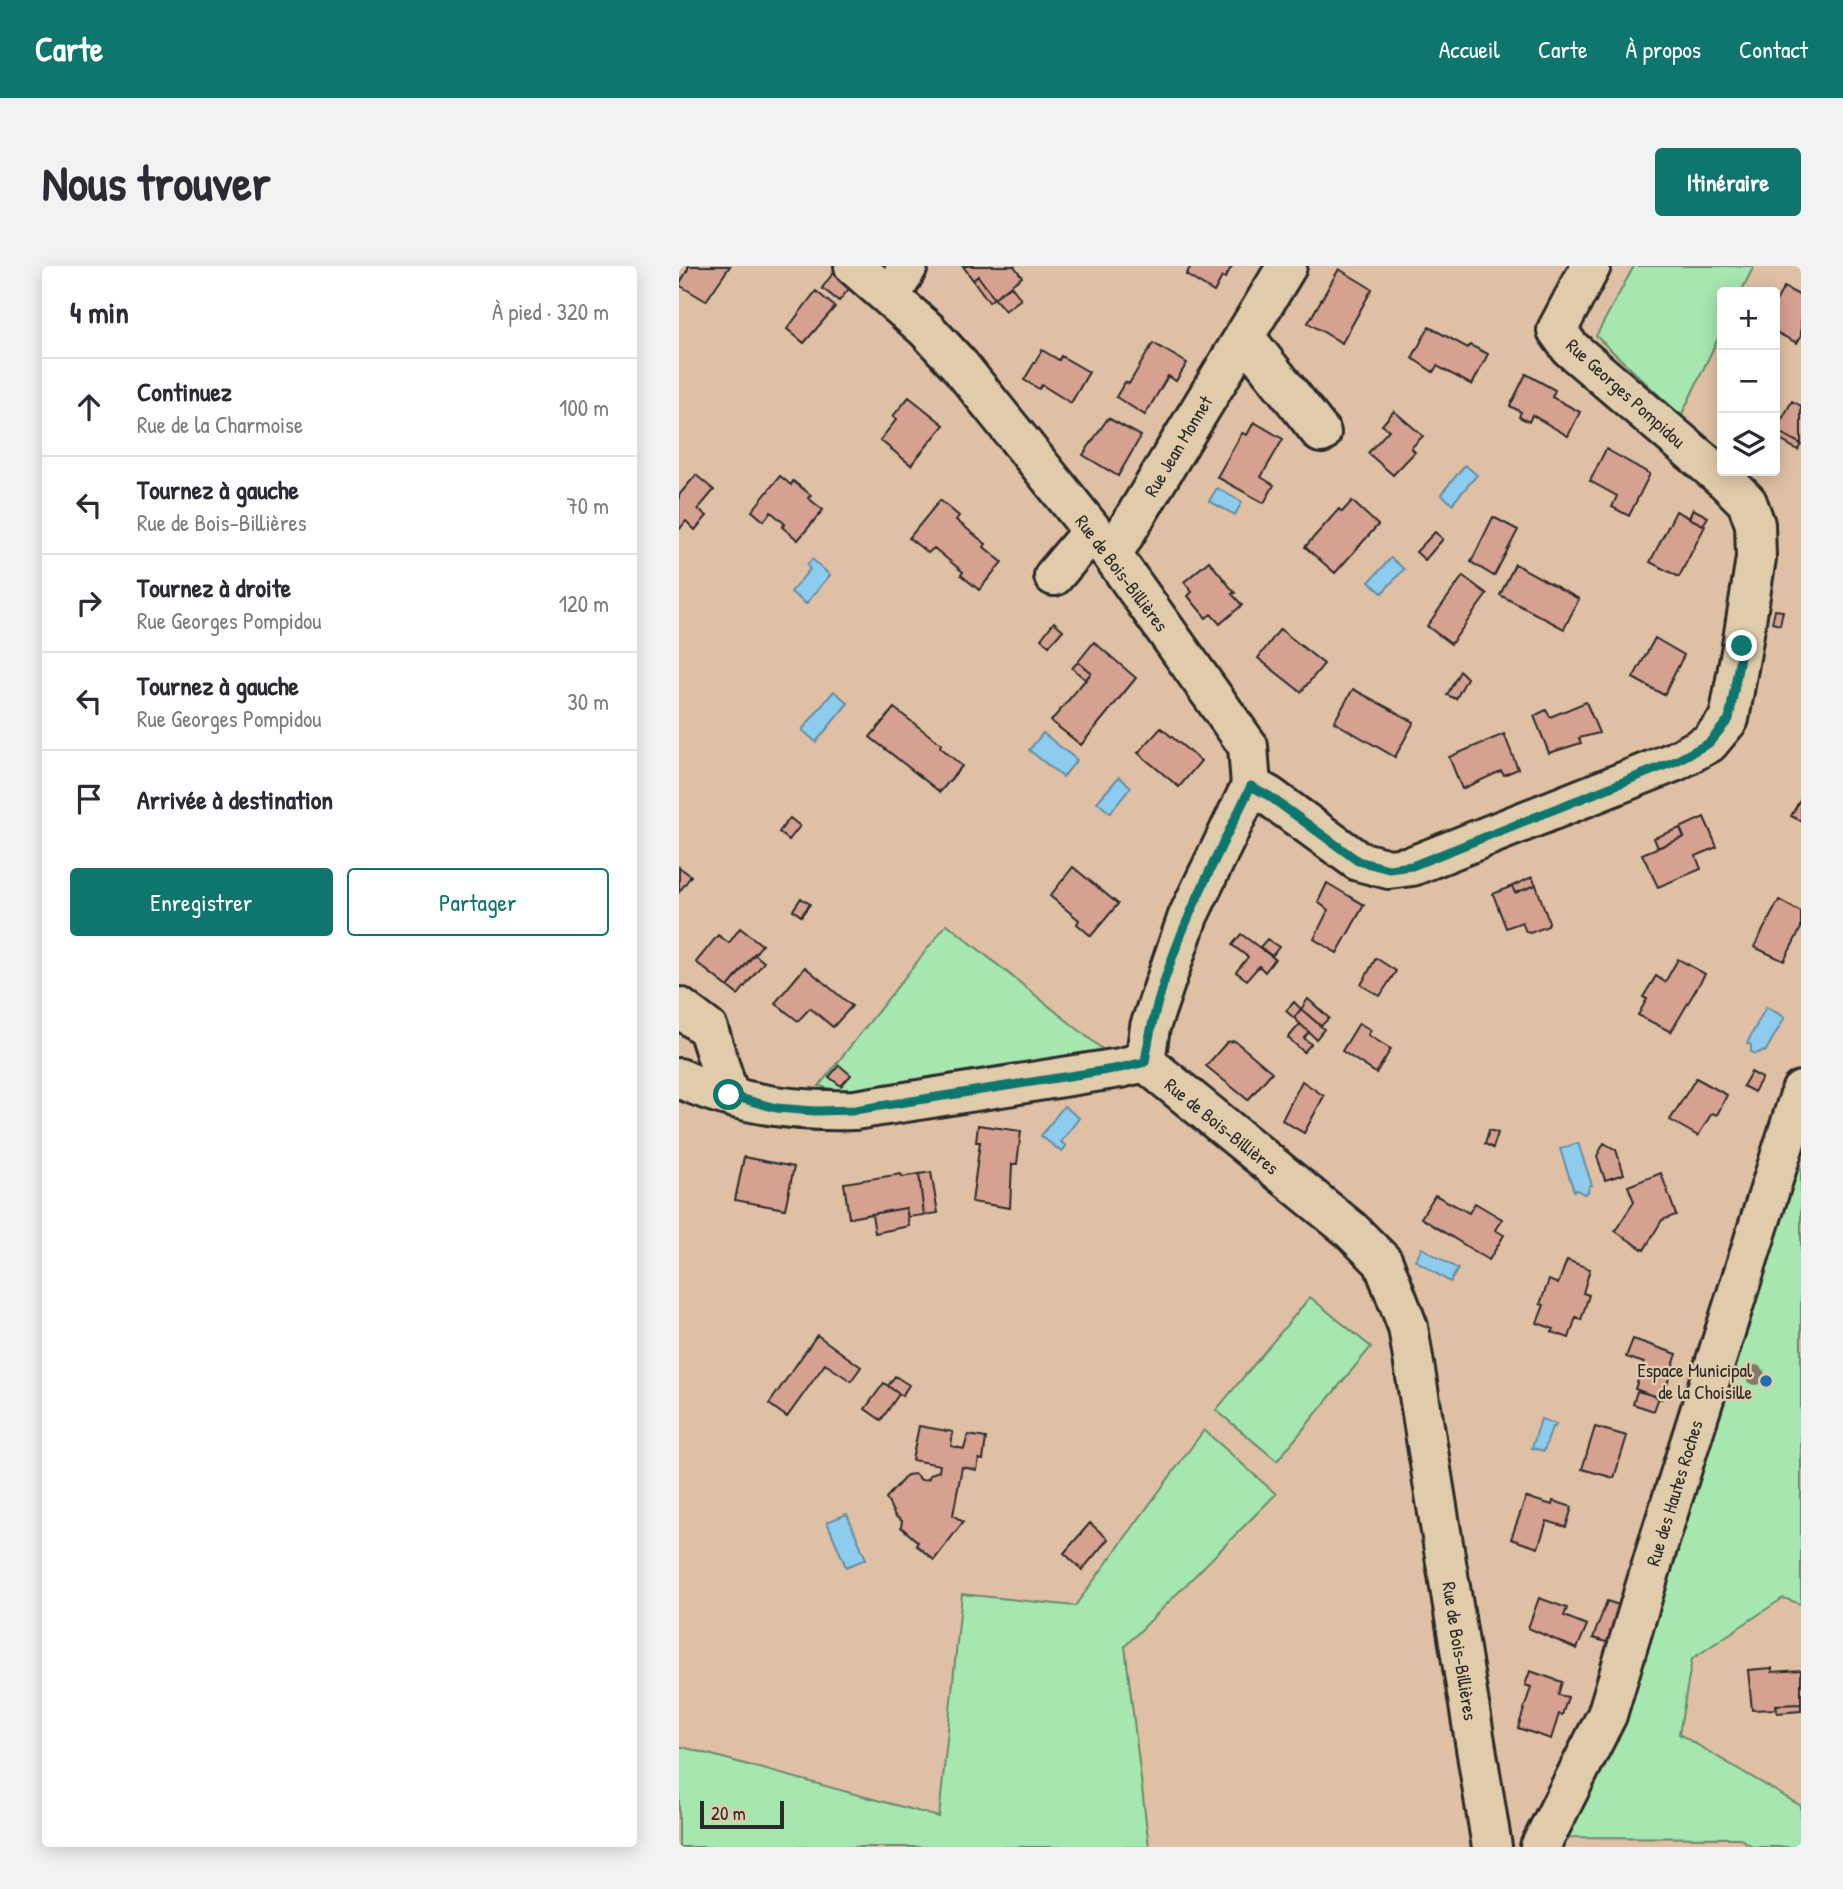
<!DOCTYPE html>
<html lang="fr">
<meta charset="utf-8">
<style>
body{margin:0;font-family:"Patrick Hand",sans-serif;background:#f2f2f3;color:#2b2b33}
.controls{position:absolute;right:21px;top:21px;display:grid;overflow:hidden;border-radius:7px;box-shadow:0 4px 18px #0003}
.controls button{width:63px;height:63px;display:grid;place-items:center;padding:0;border:0;border-bottom:2px solid #e1e1e2;background:#fff;color:#2b2b33;font:35px sans-serif}
.scale{position:absolute;left:21px;bottom:18px;width:84px;box-sizing:border-box;padding-left:7px;border:4px solid #2b2b2b;border-top:0;font-size:19px;line-height:24px;white-space:nowrap;color:#2b2b2b;-webkit-text-stroke:5px #e0cbaa;paint-order:stroke}
.stop{position:absolute;width:21px;height:21px;margin:-16px;border:5px solid #0f766e;border-radius:50%;background:#fff}
.stop.end{background:#0f766e;border-color:#fff;box-shadow:0 2px 7px #0008}
.list{margin:0;padding:0;list-style:none}
h2{display:flex;justify-content:space-between;align-items:center;height:91px;margin:0;padding:0 28px;font-size:30px}
h2 small{font-size:23px;font-weight:400;color:#7c7c81}
.list li{display:grid;grid-template-columns:46px 1fr auto;gap:21px;align-items:center;box-sizing:border-box;height:98px;padding:0 28px;border-top:2px solid #e1e1e2}
.list b{display:block;font-size:26px;white-space:nowrap}
.list p{margin:0;font-size:23px;white-space:nowrap;color:#7c7c81}
.list em{font-size:23px;font-style:normal;color:#7c7c81}
.actions{display:flex;gap:14px;padding:21px 28px}
.actions a{flex:1;padding:16px 0;border:2px solid #0f766e;border-radius:7px;text-align:center;font-size:24px;color:#0f766e}
.actions .main{background:#0f766e;color:#fff}
.icon{flex:none;width:38px;height:38px;fill:none;stroke:currentColor;stroke-width:2;stroke-linecap:round;stroke-linejoin:round}
.map{position:relative;flex:none;width:1122px;height:1581px;overflow:hidden;border-radius:7px}
header{display:flex;align-items:center;gap:42px;box-sizing:border-box;height:98px;padding:0 35px;background:#0f766e;color:#fff}
header strong{font-size:33px}
nav{display:flex;gap:38px;margin-inline-start:auto;font-size:24px}
.intro{display:flex;align-items:center;justify-content:space-between;box-sizing:border-box;height:168px;padding:0 42px}
h1{margin:0;font-size:49px}
.button{padding:18px 32px;border-radius:7px;background:#0f766e;color:#fff;font-size:24px;font-weight:700}
main{display:flex;gap:42px;padding:0 42px}
aside{flex:1;background:#fff;border-radius:7px;box-shadow:0 4px 18px #0003}
.map>svg:first-child{display:block}
</style>
<header>
<strong>Carte</strong>
<nav><a>Accueil</a><a>Carte</a><a>À propos</a><a>Contact</a></nav>
</header>
<div class="intro"><h1>Nous trouver</h1><a class="button">Itinéraire</a></div>
<main>
<aside>
<h2>4 min<small>À pied · 320 m</small></h2>
<ul class="list">
<li><svg class="icon" aria-label="ahead" viewBox="0 0 24 24"><path d="M12 20V5M6 11l6-6 6 6"/></svg><div><b>Continuez</b><p>Rue de la Charmoise</p></div><em>100 m</em></li>
<li><svg class="icon" aria-label="left" viewBox="0 0 24 24"><path d="M17 20v-9H6M10 6l-5 5 5 5"/></svg><div><b>Tournez à gauche</b><p>Rue de Bois-Billières</p></div><em>70 m</em></li>
<li><svg class="icon" aria-label="right" viewBox="0 0 24 24"><path d="M7 20v-9h11M14 6l5 5-5 5"/></svg><div><b>Tournez à droite</b><p>Rue Georges Pompidou</p></div><em>120 m</em></li>
<li><svg class="icon" aria-label="left" viewBox="0 0 24 24"><path d="M17 20v-9H6M10 6l-5 5 5 5"/></svg><div><b>Tournez à gauche</b><p>Rue Georges Pompidou</p></div><em>30 m</em></li>
<li><svg class="icon" aria-label="arrive" viewBox="0 0 24 24"><path d="M6 21V4h12l-3 4 3 4H6"/></svg><div><b>Arrivée à destination</b></div></li>
</ul>
<div class="actions"><a class="main">Enregistrer</a><a>Partager</a></div>
</aside>
<div class="map">
<svg width="1122" height="1581" viewBox="0 0 1122 1581">
<rect width="100%" height="100%" fill="#dfc0a4"/>
<filter id="ink" filterUnits="userSpaceOnUse"><feTurbulence type="fractalNoise" baseFrequency=".0143" numOctaves="2"/><feDisplacementMap in="SourceGraphic" scale="14" xChannelSelector="R" yChannelSelector="G"/><feConvolveMatrix kernelMatrix="1 2 1 2 8 2 1 2 1" color-interpolation-filters="sRGB"/></filter>
<g filter="url(#ink)">
<path fill="#a6e6af" stroke="#68886d" stroke-width="2" d="M955,0H1075L1062,26H1043V64L1002,150L917,70Z
M268,658L427,786L166,826L140,820Z
M1115,899L1122,903V1338L1104,1332L1013,1393L1000,1468L1122,1540V1581H1075L1060,1572L888,1571L932,1475L1071,1057Z
M631,1031L692,1081L598,1195L537,1144Z
M525,1164L597,1228L446,1380L470,1581H0V1480L260,1551L283,1328L396,1340Z"/>
<path fill="#8dccee" stroke="#668ca0" stroke-width="2" d="M786,199L798,209L773,238L762,228Z
M538,222L563,236L556,249L530,235Z
M712,292L725,303L703,327L690,316Z
M133,293L151,309L127,338L112,326L131,303L128,299Z
M155,425L169,437L137,476L123,464Z
M364,467L398,494L384,511L350,484Z
M440,511L452,521L431,547L418,536Z
M1087,741L1106,751L1086,786L1083,785L1077,788L1072,786V779L1068,777Z
M385,840L400,852L382,876L387,880L383,886L362,870Z
M899,877L913,919L910,920L909,926L905,928L898,924L895,925L881,883Z
M743,982L779,1003L771,1016L736,994Z
M862,1153L877,1158L876,1161H873L865,1185L853,1182Z
M168,1248L187,1293L167,1301L148,1256Z"/>
<path fill="#d6a191" stroke="#2b2b2b" stroke-width="2" d="M9,0H51L27,35L0,19L9,3Z
M284,0H335L343,11L315,32L299,10L294,14Z
M512,0H553L546,12L543,11L535,26L507,9Z
M660,3L693,23L663,77L629,57Z
M155,6L172,20L160,35L143,22Z
M299,10L315,32L310,36L294,14Z
M332,20L342,33L326,45L315,32Z
M1105,21L1122,30V70L1118,77L1096,66V37Z
M137,25L156,41L125,77L108,63Z
M750,61L789,82L791,79L809,88L793,119L758,100L754,106L733,92Z
M474,77L508,97L497,115L489,110L466,149L437,131L446,116L450,118Z
M363,84L380,94L382,90L410,106L392,137L363,119L360,123L345,114Z
M847,108L876,124L873,131L901,146L889,170L853,149L850,156L840,151L842,146L831,140Z
M230,131L265,159L232,199L201,174L218,153L214,150Z
M1113,135L1122,140V178L1097,164Z
M715,145L744,170L732,182L736,186L714,209L689,187L710,164L703,159Z
M429,152L462,170L439,210L404,189Z
M575,156L604,173L582,211L595,219L585,237L538,211L563,167L568,169Z
M1097,164L1122,178L1119,184L1096,171Z
M927,183L971,208L950,250L933,241L938,230L911,215Z
M17,209L35,224L19,243L28,250L16,264L7,255L0,264V229Z
M101,210L112,219L114,215L132,229L129,232L144,244L119,274L103,261L106,258L92,246L85,255L73,245Z
M261,234L280,250L277,254L307,278L305,281L323,296L300,324L282,309L284,306L255,282L249,287L230,272Z
M673,235L699,259L656,307L626,281L660,243L663,246Z
M1014,243L1029,251L1024,259L1010,252Z
M997,245L1026,260L1000,311L971,296Z
M814,251L839,264L815,310L792,296Z
M756,266L764,273L746,294L737,286Z
M530,295L556,327L553,328L563,339L541,358L532,348L527,352L509,330L513,326L505,316Z
M836,298L900,333L885,363L821,329Z
M784,310L808,328L772,378L748,360Z
M1096,344L1104,345L1101,359L1093,357Z
M375,356L384,364L370,380L362,373Z
M601,363L645,398L622,426L579,392Z
M976,372L1005,389L985,429L954,412Z
M415,376L457,412L402,479L372,455L412,407L399,396Z
M399,396L412,407L407,414L393,402Z
M781,405L788,412L777,433L768,429Z
M674,423L735,456L716,491L655,456Z
M907,436L920,467L900,472L902,477L870,487L855,450L867,444L871,451Z
M215,442L262,478L261,481L283,500L261,526L191,471Z
M482,462L522,495L500,521L459,487Z
M825,468L839,503L825,509L822,505L783,523L770,491Z
M1122,532V555L1112,550Z
M1025,551L1038,581L1017,590L1022,603L979,621L963,588L1005,571L1001,562Z
M111,552L121,560L110,574L100,566Z
M1001,562L1005,571L979,582L975,572Z
M0,601L12,610L0,626Z
M394,601L439,638L412,670L398,658L400,654L371,630Z
M853,611L857,619L836,627L833,620Z
M648,617L685,639L658,687L635,673L649,644L639,636Z
M857,619L870,656L869,660L851,667L847,666L843,656L827,662L814,628L833,620L836,627Z
M122,632L131,638L122,650L114,644Z
M1100,634L1122,646V662L1105,695L1075,681Z
M61,662L83,679L49,721L17,696L39,669L50,677Z
M562,668L596,693L586,706L580,700L568,714L557,706L569,691L553,679Z
M588,673L600,681L593,690L581,681Z
M75,688L85,696L59,729L49,721Z
M697,692L717,705L701,730L682,719Z
M999,693L1026,708L992,766L959,749L968,733L964,731L977,710L986,716Z
M126,701L173,740L154,761L131,742L119,755L96,737Z
M629,733L650,752L642,760L622,743Z
M615,736L622,743L615,752L607,745Z
M622,743L645,763L637,773L615,752Z
M680,757L692,764L689,769L712,783L697,807L663,785Z
M621,758L630,766L625,772L632,778L625,786L609,772Z
M556,775L593,806L569,834L527,800L548,776Z
M160,799L172,809L162,820L150,811Z
M1072,806L1083,812L1075,826L1064,820Z
M1017,812L1048,829L1038,849L1033,847L1019,870L991,854Z
M623,815L645,830L625,867L603,854Z
M299,859L342,865L338,898H333L331,942L293,936L301,876H297Z
M810,864L819,867L814,882L806,878Z
M925,877L937,884L945,908L926,914L918,890Z
M65,891L115,901L106,943L56,934Z
M252,906L259,947L245,949L240,908Z
M982,907L997,949L983,954L965,984L936,965L955,936L949,920Z
M222,908L223,911L240,908L245,949L229,951L227,942L170,952L165,917Z
M756,929L790,947L796,937L823,953L816,964L825,969L810,994L742,952Z
M227,942L230,960L196,967L193,948Z
M888,994L911,1003L904,1027L910,1029L902,1054L897,1051L890,1072L873,1066L875,1063L858,1057L865,1039L861,1038L870,1014L879,1018Z
M138,1069L182,1101L172,1115L146,1098L108,1151L90,1138Z
M954,1073L998,1088L983,1133L956,1123L965,1097L947,1091Z
M216,1110L230,1119L223,1130L209,1120Z
M205,1117L220,1128L202,1154L186,1143Z
M958,1125L980,1131L975,1145L954,1138Z
M240,1160L274,1166L272,1180L285,1183L289,1169L307,1172L304,1194L300,1193L298,1204L283,1201L274,1249L284,1256L255,1294L237,1279L239,1276L222,1261L223,1255L216,1250L207,1232L228,1209L236,1208L242,1214L249,1213L252,1208L260,1205L261,1199L233,1194Z
M916,1161L948,1170L935,1212L903,1203Z
M847,1231L873,1239L874,1235L893,1241L887,1261L868,1255L859,1282L832,1273Z
M411,1257L429,1273L403,1304L385,1287Z
M860,1332L888,1342L885,1350L908,1359L898,1383L849,1362Z
M928,1335L949,1342L937,1379L914,1372Z
M1093,1402V1406L1122,1404V1438L1097,1439L1098,1443L1073,1444L1069,1404Z
M851,1405L883,1416L879,1429L889,1431L883,1449L880,1448L872,1473L839,1462L852,1421L846,1419Z
M1122,1438V1445L1098,1447L1097,1439Z"/>
<g fill="none" stroke-linecap="round" stroke-linejoin="round">
<defs>
<path id="minor" d="M175,0L247,63L281,100L433,289L569,480L572,520L509,650L471,761L466,796L672,964L704,996L729,1061L813,1581
M212,30L229,0
M565,70L642,167
M433,289L608,0
M375,310L413,265
M572,520L590,530L679,595L710,603L733,600L997,495L1030,477L1050,453L1063,380L1077,292L1076,258L1068,236L1047,215L891,82L878,64L912,0
M0,741L29,763L50,829
M0,812C55,838 116,846 176,844L441,802L466,796
M861,1581L928,1449L981,1272L1122,825"/>
</defs>
<use href="#minor" stroke="#2b2b2b" stroke-width="44"/>
<use href="#minor" stroke="#e0cbaa" stroke-width="38"/>
</g>
<circle fill="#837869" cx="1076" cy="1109" r="10"/>
</g>
<g fill="none" stroke-linecap="round" stroke-linejoin="round" filter="url(#ink)">
<path stroke="#0f766e" stroke-width="9" d="M50,829L97,842L136,845L176,844L441,802L466,796C480,698 529,608 572,520L590,530L679,595L710,603L733,600L997,495L1030,477L1050,453L1063,380"/>
</g>
<circle fill="#1f6fb2" stroke="#e0cbaa" stroke-width="2.5" cx="1087" cy="1115" r="7"/>
<g text-anchor="middle" stroke-width="5" stroke-linejoin="round" paint-order="stroke">
<g font-size="19" fill="#2b2b2b" stroke="#e0cbaa">
<text transform="translate(947 127) rotate(42)" y="7">Rue Georges Pompidou</text>
<text transform="translate(499 180) rotate(-59)" y="7">Rue Jean Monnet</text>
<text transform="translate(443 307) rotate(53)" y="7">Rue de Bois-Billières</text>
<text transform="translate(543 860) rotate(39)" y="7">Rue de Bois-Billières</text>
<text transform="translate(995 1227) rotate(-73)" y="7">Rue des Hautes Roches</text>
<text transform="translate(781 1385) rotate(81)" y="7">Rue de Bois-Billières</text>
</g>
<g font-size="19" fill="#2b2b2b" stroke="#e0cbaa" text-anchor="end">
<text x="1073" y="1111">Espace Municipal<tspan x="1073" dy="22">de la Choisille</tspan></text>
</g>
</g>
</svg>
<div class="controls">
<button>+</button>
<button>−</button>
<button><svg class="icon" aria-label="layers" viewBox="0 0 24 24"><path d="M12 4l9 5-9 5-9-5zM3 14l9 5 9-5"/></svg></button>
</div>
<div class="scale">20 m</div>
<div class="stop" style="left:50px;top:829px"></div>
<div class="stop end" style="left:1063px;top:380px"></div>
</div>
</main>
